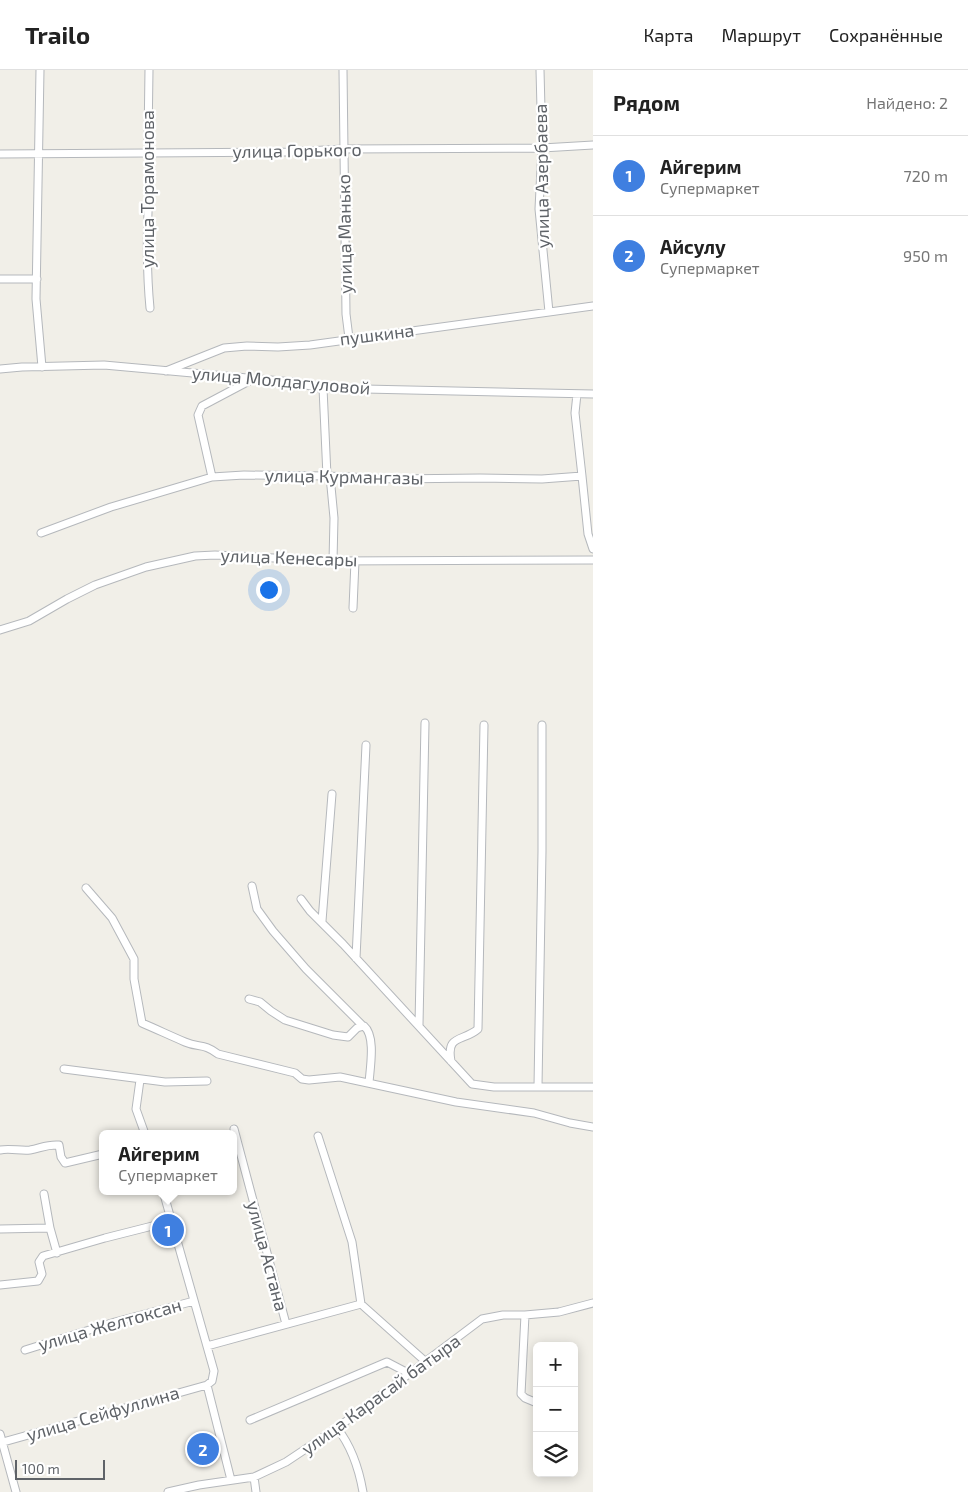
<!DOCTYPE html>
<html lang="ru">
<meta charset="utf-8">
<style>
body{margin:0;font-family:"Exo 2",sans-serif;background:#f2f2f2;color:#222}
.controls{position:absolute;right:15px;bottom:15px;display:grid;overflow:hidden;border-radius:8px;box-shadow:0 2px 12px #0003}
.controls button{width:45px;height:45px;display:grid;place-items:center;padding:0;border:0;border-bottom:1px solid #e0e0e0;background:#fff;color:#222;font:25px sans-serif}
.scale{position:absolute;left:15px;bottom:12px;width:90px;box-sizing:border-box;padding-left:5px;border:2px solid #5f6368;border-top:0;font-size:14px;line-height:18px;white-space:nowrap;color:#5f6368;-webkit-text-stroke:4px #fff;paint-order:stroke}
.you{position:absolute;left:268px;top:519px;width:18px;height:18px;margin:-12px;border:4px solid #fff;border-radius:50%;background:#1a73e8;box-shadow:0 0 0 8px #1a73e833}
.badge{display:grid;place-items:center;width:32px;height:32px;border-radius:50%;background:#ea4335;color:#fff;font-size:16px;font-weight:700}
.pin{position:absolute;translate:-50% -50%;border:2px solid #fff;box-shadow:0 1px 5px #0006}
.popup{position:absolute;left:99px;top:1060px;width:138px;height:65px;box-sizing:border-box;display:grid;place-content:center;border-radius:8px;background:#fff;filter:drop-shadow(0 1px 4px #0005);font-size:16px;white-space:nowrap;color:#767676}
.popup b{font-size:19px;color:#222}
.popup::after{content:'';position:absolute;left:50%;top:100%;margin-left:-10px;border:10px solid transparent;border-top-color:#fff}
.list{margin:0;padding:0;list-style:none}
h2{display:flex;justify-content:space-between;align-items:center;height:65px;margin:0;padding:0 20px;font-size:21px}
h2 small{font-size:16px;font-weight:400;color:#767676}
.list li{display:grid;grid-template-columns:32px 1fr auto;gap:15px;align-items:center;box-sizing:border-box;height:80px;padding:0 20px;border-top:1px solid #e0e0e0}
.list b{display:block;font-size:19px;white-space:nowrap}
.list p{margin:0;font-size:16px;white-space:nowrap;color:#767676}
.list em{font-size:16px;font-style:normal;color:#767676}
.icon{flex:none;width:28px;height:28px;fill:none;stroke:currentColor;stroke-width:2;stroke-linecap:round;stroke-linejoin:round}
.map{position:relative;flex:none;width:593px;height:1422px;overflow:hidden}
header{display:flex;align-items:center;gap:30px;box-sizing:border-box;height:70px;padding:0 25px;background:#fff;border-bottom:1px solid #e0e0e0}
header strong{font-size:24px}
nav{display:flex;gap:28px;margin-inline-start:auto;font-size:18px}
main{display:flex}
aside{flex:1;background:#fff}
.map>svg:first-child{display:block}
</style>
<header>
<strong>Trailo</strong>
<nav><a>Карта</a><a>Маршрут</a><a>Сохранённые</a></nav>
</header>
<main>
<div class="map">
<svg width="593" height="1422" viewBox="0 0 593 1422">
<rect width="100%" height="100%" fill="#f1efe8"/>
<g fill="none" stroke-linecap="round" stroke-linejoin="round">
<defs>
<path id="minor" d="M40,0L36,229L42,297
M149,0L148,71L151,82C148,134 145,186 150,238
M343,0L346,244L349,268
M540,0L542,78L539,139L549,242
M0,84L287,82L344,79L542,78L593,75
M0,209H37
M0,299L22,297L104,295L293,312L320,318L593,324
M166,301L224,278L247,276L278,277L310,275L593,236
M323,318L327,406
M577,324L575,343L582,406
M330,406L334,448L333,491
M212,407L198,345L202,336L253,309
M41,463L111,437L212,407L244,405L327,406L393,409L480,408L542,409L582,406L588,464L593,479
M353,538L355,491
M0,560L29,551L67,529L95,515L146,497L195,486L215,485L333,491L593,490
M252,816L257,839L273,861L306,899L363,956
M86,818L112,848L134,889V909L142,953C156,959 171,966 185,972C199,978 204,973 218,984L295,1003L302,1009L309,1010L340,1007L456,1032L534,1043L570,1053L593,1057
M301,829L310,841L343,874L472,1014L494,1017H593
M322,851L332,724
M356,888L366,675
M249,929L260,932L271,941L285,950L333,965L348,967L357,958L364,956C376,966 370,998 369,1013
M419,955L425,653
M451,991C446,964 463,972 478,959L484,655
M64,999L165,1012L207,1011
M140,1010L136,1039L145,1064
M538,1016L542,781V655
M234,1059L286,1254
M318,1066L352,1172L361,1234
M0,1080C10,1078 20,1081 30,1080C41,1078 47,1074 59,1075L61,1087L65,1093L103,1084
M44,1124L50,1158
M0,1159L50,1158L57,1183
M0,1215L38,1211L42,1204L39,1192L43,1186L105,1168L172,1151
M525,1245L521,1324L525,1328L537,1333
M207,1276L361,1234L426,1292
M25,1280L115,1252L194,1231
M207,1315L231,1410
M250,1350L387,1292L410,1304
M337,1358C352,1377 359,1399 363,1422
M0,1364L16,1422
M0,1373L207,1315L212,1311L214,1301L163,1121
M254,1407L256,1422
M168,1422L199,1415L254,1407L286,1392L337,1358L482,1249L503,1245H525L559,1242L593,1233"/>
</defs>
<use href="#minor" stroke="#b5b8bc" stroke-width="9"/>
<use href="#minor" stroke="#fff" stroke-width="7"/>
</g>
<g text-anchor="middle" stroke-width="4.5" stroke-linejoin="round" paint-order="stroke">
<g font-size="18" fill="#5f6368" stroke="#fff">
<text transform="translate(297 81) rotate(-1)" y="6">улица Горького</text>
<text transform="translate(542 106) rotate(-91)" y="6">улица Азербаева</text>
<text transform="translate(148 119) rotate(-90)" y="6">улица Торамонова</text>
<text transform="translate(345 164) rotate(-91)" y="6">улица Манько</text>
<text transform="translate(377 265) rotate(-7)" y="6">пушкина</text>
<text transform="translate(281 311) rotate(5)" y="6">улица Молдагуловой</text>
<text transform="translate(344 407) rotate(1)" y="6">улица Курмангазы</text>
<text transform="translate(289 488) rotate(2)" y="6">улица Кенесары</text>
<text transform="translate(267 1186) rotate(75)" y="6">улица Астана</text>
<text transform="translate(110 1255) rotate(-16)" y="6">улица Желтоксан</text>
<text transform="translate(381 1325) rotate(-36)" y="6">улица Карасай батыра</text>
<text transform="translate(103 1344) rotate(-16)" y="6">улица Сейфуллина</text>
</g>
</g>
</svg>
<div class="controls">
<button>+</button>
<button>−</button>
<button><svg class="icon" aria-label="layers" viewBox="0 0 24 24"><path d="M12 4l9 5-9 5-9-5zM3 14l9 5 9-5"/></svg></button>
</div>
<div class="scale">100 m</div>
<div class="you"></div>
<div class="pin badge" style="left:168px;top:1160px;background:#3f7fe0">1</div>
<div class="popup"><b>Айгерим</b>Супермаркет</div>
<div class="pin badge" style="left:203px;top:1379px;background:#3f7fe0">2</div>
</div>
<aside>
<h2>Рядом<small>Найдено: 2</small></h2>
<ul class="list">
<li><span class="badge" style="background:#3f7fe0">1</span><div><b>Айгерим</b><p>Супермаркет</p></div><em>720 m</em></li>
<li><span class="badge" style="background:#3f7fe0">2</span><div><b>Айсулу</b><p>Супермаркет</p></div><em>950 m</em></li>
</ul>
</aside>
</main>
